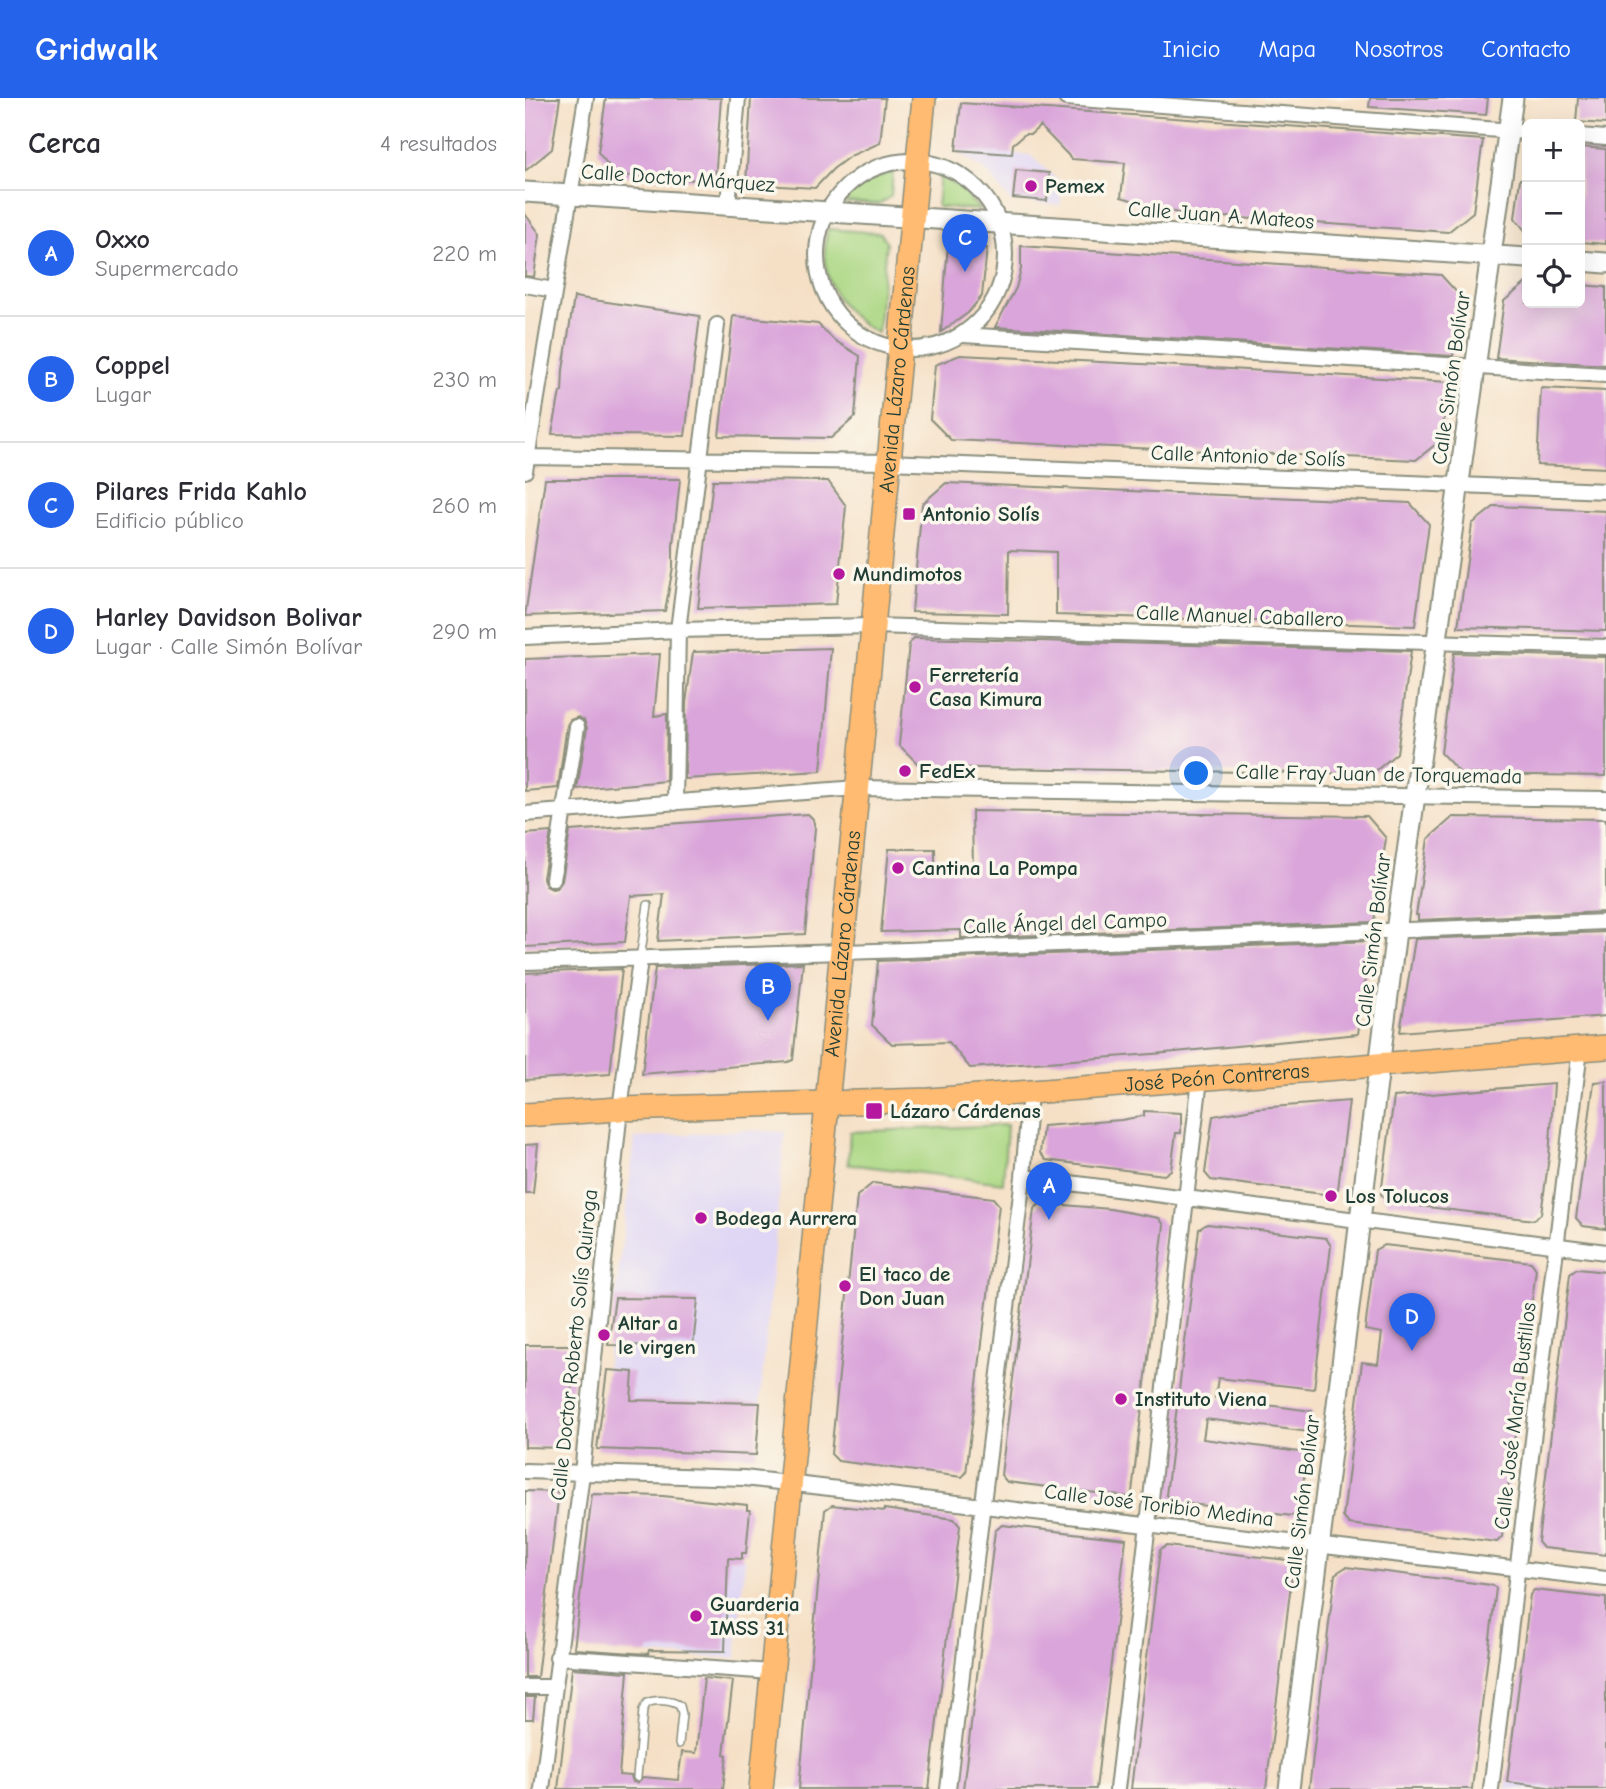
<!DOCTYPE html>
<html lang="es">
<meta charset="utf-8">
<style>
body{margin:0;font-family:"Comic Neue",sans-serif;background:#f7f7f7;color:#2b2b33}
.controls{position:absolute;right:21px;top:21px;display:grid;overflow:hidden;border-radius:10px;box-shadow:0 7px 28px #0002}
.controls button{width:63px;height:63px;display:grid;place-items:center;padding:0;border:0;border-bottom:2px solid #e1e1e2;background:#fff;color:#2b2b33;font:35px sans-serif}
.you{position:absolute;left:672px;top:676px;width:24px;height:24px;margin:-18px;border:5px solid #fff;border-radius:50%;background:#1a73e8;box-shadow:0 0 0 10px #1a73e833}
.badge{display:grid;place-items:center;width:46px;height:46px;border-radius:50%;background:#2563eb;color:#fff;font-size:23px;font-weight:700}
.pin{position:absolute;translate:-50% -58px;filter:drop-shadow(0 2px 4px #0008)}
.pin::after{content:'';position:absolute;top:37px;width:24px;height:21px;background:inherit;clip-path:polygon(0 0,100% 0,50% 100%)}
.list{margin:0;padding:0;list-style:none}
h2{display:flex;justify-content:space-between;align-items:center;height:91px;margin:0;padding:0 28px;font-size:30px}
h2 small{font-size:23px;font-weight:400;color:#7c7c81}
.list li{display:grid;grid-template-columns:46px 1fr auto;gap:21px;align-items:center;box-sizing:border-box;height:126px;padding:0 28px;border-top:2px solid #e1e1e2}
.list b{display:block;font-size:26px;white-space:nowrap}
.list p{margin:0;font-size:23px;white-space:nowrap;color:#7c7c81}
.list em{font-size:23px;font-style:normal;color:#7c7c81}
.icon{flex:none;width:38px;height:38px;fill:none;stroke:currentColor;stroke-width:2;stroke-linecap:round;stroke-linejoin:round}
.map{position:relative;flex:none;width:1081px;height:1691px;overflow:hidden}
header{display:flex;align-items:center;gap:42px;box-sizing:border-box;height:98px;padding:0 35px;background:#2563eb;color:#fff}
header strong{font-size:33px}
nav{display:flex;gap:38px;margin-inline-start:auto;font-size:24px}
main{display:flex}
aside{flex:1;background:#fff}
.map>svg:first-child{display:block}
</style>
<header>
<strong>Gridwalk</strong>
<nav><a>Inicio</a><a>Mapa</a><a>Nosotros</a><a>Contacto</a></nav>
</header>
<main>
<aside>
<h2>Cerca<small>4 resultados</small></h2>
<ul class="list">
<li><span class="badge">A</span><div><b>Oxxo</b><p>Supermercado</p></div><em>220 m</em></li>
<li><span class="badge">B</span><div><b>Coppel</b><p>Lugar</p></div><em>230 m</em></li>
<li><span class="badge">C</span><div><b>Pilares Frida Kahlo</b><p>Edificio público</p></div><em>260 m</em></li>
<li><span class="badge">D</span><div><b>Harley Davidson Bolivar</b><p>Lugar · Calle Simón Bolívar</p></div><em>290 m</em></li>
</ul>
</aside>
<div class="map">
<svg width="1081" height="1691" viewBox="0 0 1081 1691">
<rect width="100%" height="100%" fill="#fbf7ec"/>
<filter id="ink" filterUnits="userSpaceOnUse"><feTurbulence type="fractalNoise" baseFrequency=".0143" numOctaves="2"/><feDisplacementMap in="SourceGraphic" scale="14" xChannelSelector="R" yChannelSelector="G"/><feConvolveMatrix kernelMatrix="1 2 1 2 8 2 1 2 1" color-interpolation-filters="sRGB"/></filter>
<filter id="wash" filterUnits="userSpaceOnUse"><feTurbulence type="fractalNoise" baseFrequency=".00686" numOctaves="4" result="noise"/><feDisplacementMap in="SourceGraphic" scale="28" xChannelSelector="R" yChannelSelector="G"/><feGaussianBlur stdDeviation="1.57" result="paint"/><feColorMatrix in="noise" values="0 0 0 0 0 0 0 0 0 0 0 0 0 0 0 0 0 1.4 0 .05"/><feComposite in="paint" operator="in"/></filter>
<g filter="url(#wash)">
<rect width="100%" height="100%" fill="#f5e0c6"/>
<path fill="#dfd5f5" d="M431,52L505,57L537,86L535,107L485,103L462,74Z
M219,1032L260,1034L235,1305L106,1302L108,1274L81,1272L110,1040Z
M133,1459L220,1461L211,1560L123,1557Z
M982,1684L1039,1691H981Z"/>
<path fill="#abd783" stroke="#658a5c" stroke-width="2" d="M368,74L366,98L354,106L317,104C332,88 347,79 368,74Z
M415,78L435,90L455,112L412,109Z
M303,131L355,135L361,143L353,235C313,216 291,175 303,131Z
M482,1027L478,1085L323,1066L325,1034Z"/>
<g id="blocks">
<path fill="#daa5da" d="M0,0H35L27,51L0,73Z
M81,0H196L190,83L91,77L73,54Z
M226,0H360L355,45L325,58L308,71L290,90L221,86Z
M845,0H963L961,17L844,9Z
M1053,0H1081V26L1051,24Z
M436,5L958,42L948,114L923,134L656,116L596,99L600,65L547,61L515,28L506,36H500L488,46L487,56L431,52Z
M1055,49L1081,51V146L1055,144Z
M491,72L524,75L522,103L488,100Z
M995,81H1002V135L990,120Z
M0,116L15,136L9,179L0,178Z
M423,146L462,150L457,198L443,215L416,234Z
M496,148L916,177L936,199L928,258L470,229L491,190L496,171Z
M1002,184V205H1055V187L1081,189V267L971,260L979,203Z
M49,199L175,218L160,338L27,336L35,294H37L38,272Z
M208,218L293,226L309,242L335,258L330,319L306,340L194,338Z
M435,257L637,267L924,284L916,342L891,362L426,342L405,321L410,267Z
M1016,290L1081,293V370L1012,367Z
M20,381H155L148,447V469L140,513L0,518Z
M188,382L303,383L321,408L311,506L173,510Z
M421,385L885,405L904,426L890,528L531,517V454L484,452L483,516L387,514L397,406Z
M970,408L1081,413V533L933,529L947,426Z
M389,540L631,546L886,553L872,655L847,676L396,669L374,647L384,546Z
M306,550L296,673L160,681L161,605L168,554Z
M929,555L1081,559V678L936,676L916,655Z
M135,556L129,618L142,616L141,683L52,691L62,630L59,622L53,619L45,622L42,627L33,690L0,693V561Z
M447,713L842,718L861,740L849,824L436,840V832L356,834L364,751H410V772H448Z
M283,716L288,721L290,730L280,836L133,843L139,796L106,798L100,844L0,849V736L26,734L18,780L21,788L27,791L32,790L37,783L45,733Z
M928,719L1081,721V814L893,822V817H891L903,741Z
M1081,834V918L875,934L890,841Z
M846,843L833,936L640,955L445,970L424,944L367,946L347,927L353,863Z
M278,865L268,962L263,964L117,976L130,870Z
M97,871L85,976L0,982V875Z
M1081,983V1131L1058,1128L1051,1120L1069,984Z
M1029,986L1024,1059L1016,1116L1009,1122L862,1104L856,1096L869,999Z
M824,1003L813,1091L806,1097L686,1082L680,1075L688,1018L733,1010Z
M619,1013L656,1015V1035H651L646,1072L639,1077L521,1062L515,1055L518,1028L596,1022L619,1018Z
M13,1046L8,1095H0V1047Z
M348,1085L468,1100L474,1107L441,1375L437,1379L313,1363L306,1356L332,1098Z
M516,1105L585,1111L634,1120L639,1127L607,1394L604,1399L482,1384L476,1377L509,1111Z
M682,1126L801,1140L806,1148L789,1291L693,1280L690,1300L787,1313L784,1334L681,1321L678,1341L782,1355L775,1413L768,1418L648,1404L641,1397L674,1131Z
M859,1147L1006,1164L1011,1171L977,1439L972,1444L824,1426L818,1419L837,1264L853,1266L857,1235L840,1232L850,1152Z
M1052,1171L1081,1174V1457L1018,1450L1013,1444L1045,1176Z
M90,1200L173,1201L168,1248L83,1247Z
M0,1247H52L40,1350L0,1349Z
M82,1272L108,1274L106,1302L235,1305L231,1357L72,1351Z
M0,1393L34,1394L12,1579H0Z
M67,1396L138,1398L222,1407V1412H225L221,1455H217V1461L203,1460L200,1553L124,1552L123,1556L49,1551Z
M307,1407L359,1413V1411L429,1421L435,1428L404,1691H274L300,1412Z
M477,1427L601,1441L571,1691H438L470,1433Z
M642,1448L762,1462L768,1469L741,1691H606L635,1452Z
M821,1469L966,1487L971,1490L947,1691H784L810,1476Z
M1009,1492L1081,1500V1691H1039L982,1684L1005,1497Z
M47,1570L103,1574L94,1677L106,1678L108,1684L112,1685L118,1679L153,1682L157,1654L171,1655L179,1580L208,1583L199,1656L202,1657L198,1691H33Z
M0,1599H10L8,1621H0Z"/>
</g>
</g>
<g filter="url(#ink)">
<use href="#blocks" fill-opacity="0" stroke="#8a8e7d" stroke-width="2"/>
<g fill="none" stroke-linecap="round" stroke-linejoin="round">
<defs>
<path id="service" d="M115,861L123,807
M112,1679L118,1612L122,1605C131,1601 147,1602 155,1608L157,1616L154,1646"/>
<path id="minor" d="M541,0L1002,34
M1055,38L1081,40
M292 157a94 94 0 1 1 188 0a94 94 0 1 1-188 0Z
M203,106L213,0
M0,187L29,192
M438,237L1081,277
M0,359L363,364L1081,393
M0,373L61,0
M0,539L153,532L348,528L1081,549
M150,705L153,532L192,227
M0,716L332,690L1081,701
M28,781L52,629
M0,864L382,852L1081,824
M498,1079L1081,1154
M0,1373L219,1380L1081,1481
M32,1559L247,1574
M0,1589H30
M17,1691L57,1375L95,1011L115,862
M423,1691L498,1079L505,994
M592,1691L675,981
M966,1691L1055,951"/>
<path id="tertiary" d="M0,94L1002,160
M1055,163L1081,165
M764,1691L871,833L988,0"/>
<g id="primary">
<path id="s1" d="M0,1017L95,1011L404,1002L1081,949"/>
<path id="s2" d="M236,1691L399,0"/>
</g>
</defs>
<use href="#service" stroke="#8a8e7d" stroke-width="10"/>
<use href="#minor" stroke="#8a8e7d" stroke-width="18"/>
<use href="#tertiary" stroke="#8a8e7d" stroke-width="23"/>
<use href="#primary" stroke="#8a8e7d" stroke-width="26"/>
<use href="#service" stroke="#fff" stroke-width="7"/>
<use href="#minor" stroke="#fff" stroke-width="14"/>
<use href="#tertiary" stroke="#fff" stroke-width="19"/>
<use href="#primary" stroke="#ffbb71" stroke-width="23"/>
</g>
</g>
<g fill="#b5179e" stroke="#fbf7ec" stroke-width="2.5">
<circle cx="506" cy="88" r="7"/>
<rect x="377" y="409" width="14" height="14" rx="3.5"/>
<circle cx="314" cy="476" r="7"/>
<circle cx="390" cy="589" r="7"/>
<circle cx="380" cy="673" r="7"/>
<circle cx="373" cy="770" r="7"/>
<rect x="340" y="1004" width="18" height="18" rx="3.5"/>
<circle cx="806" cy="1098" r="7"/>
<circle cx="176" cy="1120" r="7"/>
<circle cx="320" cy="1188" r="7"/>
<circle cx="79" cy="1237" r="7"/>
<circle cx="596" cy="1301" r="7"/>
<circle cx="171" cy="1518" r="7"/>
</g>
<g text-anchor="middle" stroke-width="7" stroke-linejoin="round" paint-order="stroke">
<g font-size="21" fill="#1f3d34" stroke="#fbf7ec">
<text transform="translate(153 80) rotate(4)" y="7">Calle Doctor Márquez</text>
<text transform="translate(696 117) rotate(4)" y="7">Calle Juan A. Mateos</text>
<text transform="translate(926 280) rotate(-82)" y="7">Calle Simón Bolívar</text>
<text dy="7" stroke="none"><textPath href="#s2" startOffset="1416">Avenida Lázaro Cárdenas</textPath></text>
<text transform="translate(723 358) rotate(2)" y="7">Calle Antonio de Solís</text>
<text transform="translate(715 518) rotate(2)" y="7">Calle Manuel Caballero</text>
<text transform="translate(854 676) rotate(1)" y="7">Calle Fray Juan de Torquemada</text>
<text transform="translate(540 825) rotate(-2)" y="7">Calle Ángel del Campo</text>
<text transform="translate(848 842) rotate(-83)" y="7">Calle Simón Bolívar</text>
<text dy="7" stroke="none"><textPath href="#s2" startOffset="849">Avenida Lázaro Cárdenas</textPath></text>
<text dy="7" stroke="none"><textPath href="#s1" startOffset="693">José Peón Contreras</textPath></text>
<text transform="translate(49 1247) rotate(-84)" y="7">Calle Doctor Roberto Solís Quiroga</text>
<text transform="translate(990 1318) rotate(-83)" y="7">Calle José María Bustillos</text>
<text transform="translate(777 1404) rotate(-83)" y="7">Calle Simón Bolívar</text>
<text transform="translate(634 1407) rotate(7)" y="7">Calle José Toribio Medina</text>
</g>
<g font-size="21" font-weight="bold" fill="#1f3d34" stroke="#fbf7ec" text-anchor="start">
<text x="520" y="95">Pemex</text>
<text x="398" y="423">Antonio Solís</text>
<text x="328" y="483">Mundimotos</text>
<text x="404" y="584">Ferretería<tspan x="404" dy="24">Casa Kimura</tspan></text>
<text x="394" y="680">FedEx</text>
<text x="387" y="777">Cantina La Pompa</text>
<text x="365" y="1020">Lázaro Cárdenas</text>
<text x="820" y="1105">Los Tolucos</text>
<text x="190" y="1127">Bodega Aurrera</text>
<text x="334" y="1183">El taco de<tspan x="334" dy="24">Don Juan</tspan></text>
<text x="93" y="1232">Altar a<tspan x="93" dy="24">le virgen</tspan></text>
<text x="610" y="1308">Instituto Viena</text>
<text x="185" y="1513">Guarderia<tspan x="185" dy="24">IMSS 31</tspan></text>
</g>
</g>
</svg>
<div class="controls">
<button>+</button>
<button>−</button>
<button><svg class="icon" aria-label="locate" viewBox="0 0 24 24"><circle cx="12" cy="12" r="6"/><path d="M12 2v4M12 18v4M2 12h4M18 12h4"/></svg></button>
</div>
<div class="you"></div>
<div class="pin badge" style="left:524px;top:1122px">A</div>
<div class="pin badge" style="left:243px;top:923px">B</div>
<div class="pin badge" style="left:440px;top:174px">C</div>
<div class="pin badge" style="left:887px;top:1253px">D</div>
</div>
</main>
